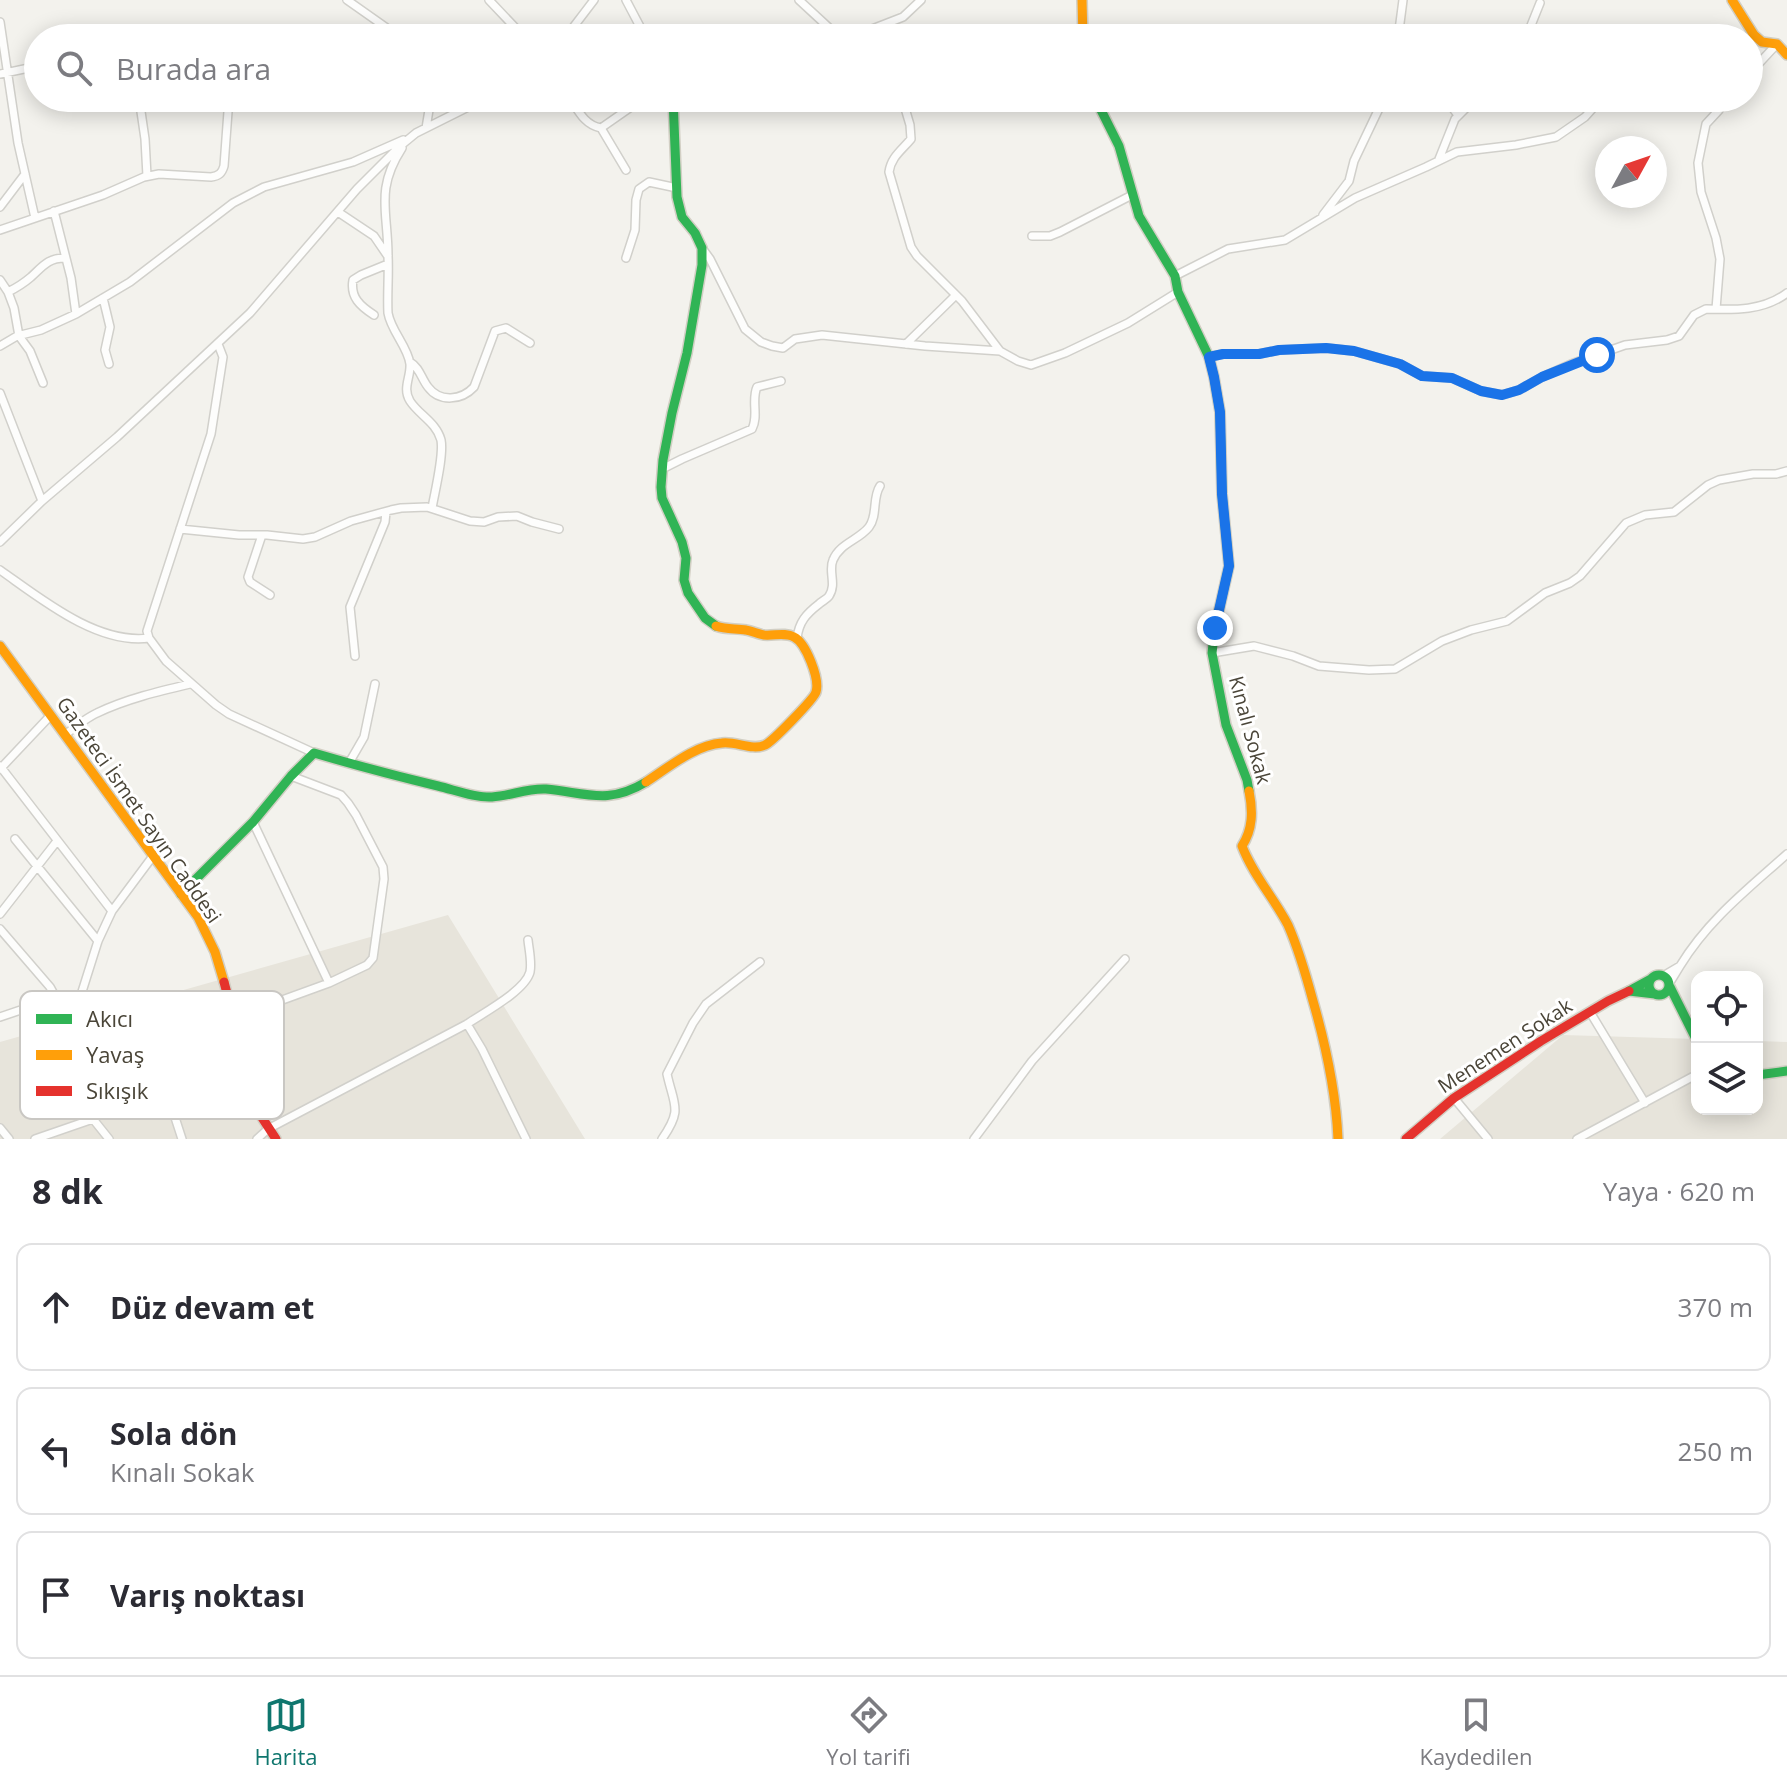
<!DOCTYPE html>
<html lang="tr">
<meta charset="utf-8">
<style>
body{margin:0;font-family:"Open Sans",sans-serif;background:#f2f2f3;color:#2b2b33}
.controls{position:absolute;right:24px;bottom:24px;display:grid;overflow:hidden;border-radius:16px;box-shadow:0 4px 20px #0003}
.controls button{width:72px;height:72px;display:grid;place-items:center;padding:0;border:0;border-bottom:2px solid #e1e1e2;background:#fff;color:#2b2b33;font:40px sans-serif}
.compass{position:absolute;left:1595px;top:136px;width:72px;height:72px;border-radius:50%;background:#fff;box-shadow:0 4px 20px #0003;rotate:50deg}
.stop{position:absolute;width:24px;height:24px;margin:-18px;border:6px solid #1a73e8;border-radius:50%;background:#fff}
.stop.end{background:#1a73e8;border-color:#fff;box-shadow:0 2px 8px #0008}
.list{margin:0;padding:0;list-style:none}
h2{display:flex;justify-content:space-between;align-items:center;height:104px;margin:0;padding:0 32px;font-size:34px}
h2 small{font-size:26px;font-weight:400;color:#7c7c81}
.list li{display:grid;grid-template-columns:52px 1fr auto;gap:24px;align-items:center;box-sizing:border-box;height:128px;margin:0 16px 16px;padding:0 16px;border:2px solid #e1e1e2;border-radius:16px}
.list b{display:block;font-size:30px;white-space:nowrap}
.list p{margin:0;font-size:26px;white-space:nowrap;color:#7c7c81}
.list em{font-size:26px;font-style:normal;color:#7c7c81}
.icon{flex:none;width:44px;height:44px;fill:none;stroke:currentColor;stroke-width:2;stroke-linecap:round;stroke-linejoin:round}
.map{position:relative;flex:none;width:1787px;height:1139px;overflow:hidden}
.search{position:absolute;background:#fff;box-shadow:0 4px 20px #0003;left:24px;right:24px;top:24px;height:88px;display:flex;align-items:center;gap:20px;box-sizing:border-box;padding:0 28px;border-radius:44px;color:#7c7c81;font-size:30px}
.sheet{height:536px;background:#fff}
nav{display:flex;justify-content:space-around;align-items:center;box-sizing:border-box;height:112px;border-top:2px solid #e1e1e2;background:#fff;font-size:22px;color:#7c7c81}
nav a{display:grid;justify-items:center;gap:4px}
nav .on{color:#0f766e}
.map>svg:first-child{display:block}
</style>
<div class="map">
<svg width="1787" height="1139" viewBox="0 0 1787 1139">
<rect width="100%" height="100%" fill="#f3f2ed"/>
<path fill="#e7e4db" d="M448,915L585,1139H0V1042Z
M1563,1035L1697,1039V1109H1757V1041L1787,1042V1139H1440Z"/>
<g fill="none" stroke-linecap="round" stroke-linejoin="round">
<defs>
<path id="street" d="M347,0L401,38
M489,0L525,38
M626,0L646,38
M799,0L839,37L843,38
M0,22L18,143L35,218
M875,28L884,38
M565,38L594,0
M849,38L903,17L921,0
M1398,38L1403,0
M1526,38L1540,3
M0,74L38,66
M1749,74L1777,44
M139,98L145,139L147,176
M479,98C496,104 517,108 533,98
M570,98C579,112 585,125 601,128L644,98
M902,98L910,125L911,139C902,150 891,157 889,172L911,247L917,256L962,301L1000,351L1018,361L1031,365L1065,353L1128,323L1178,292
M1431,98L1451,106L1458,115
M426,128L431,98
M601,128L626,170
M402,148C375,190 388,211 388,256C389,275 387,294 388,313C391,331 408,347 410,364C411,377 402,388 410,401C419,415 436,422 441,440C444,455 435,491 432,508
M1439,159L1455,119L1476,98
M0,207L25,174
M54,211L71,278L76,314
M338,212L374,236L387,255
M1323,215L1349,181L1354,161L1384,98
M0,230L103,195L144,177L159,174L211,177C219,176 222,173 224,166L229,98
M1032,236H1050L1060,232L1132,195
M702,248L710,259L745,329L761,342L772,346L783,348L795,339L822,335L925,346L1000,351
M626,258L635,230L636,200L639,189L649,182L677,188
M1175,276L1228,249L1285,240L1355,198L1426,167L1457,152L1516,145L1556,137L1585,117L1602,98
M0,280L8,292L14,308L19,336L30,351L43,383
M8,292C16,288 24,283 31,277C43,266 48,258 65,258
M103,298L110,327L105,350L109,364
M1716,309L1720,259L1716,238L1701,192L1698,163L1706,124L1719,110L1726,98
M374,315C360,306 350,297 353,280L361,275L388,264
M218,344L223,357L211,434L147,631L149,638L166,661L216,705L229,714L314,753
M906,344L956,295
M0,346L17,336L41,330L76,314L130,282L233,203L264,187L353,162L403,140
M1209,357L1223,354H1259L1279,350L1326,348L1354,351L1400,364L1422,376L1452,378L1481,391L1502,395L1519,390L1542,377L1571,364L1625,345L1667,340L1679,336L1694,315L1706,309C1735,310 1763,311 1787,293
M410,362C420,368 421,378 428,387C440,403 462,400 474,387L495,331L506,328L530,343
M0,393L42,501
M662,469L682,459L752,429C759,416 751,400 757,387L781,381
M180,529L239,535H267L303,539L315,537L351,521L391,510L401,508L427,507L470,521L484,522L498,517L517,516L532,522L559,529
M262,535L248,577L250,582L270,595
M0,542L42,501L117,437L250,313L357,189L399,147L416,133L470,106L480,98
M0,570C40,598 97,645 149,638
M797,638C799,622 806,614 819,604C822,601 827,599 829,596C837,584 828,571 833,560C840,543 859,540 869,527C878,515 872,498 880,486
M1212,653L1254,646L1293,656L1319,666L1369,670L1395,669L1442,641L1471,630L1507,621L1545,593L1570,583L1580,576L1626,523L1645,515L1674,512L1708,485L1719,480L1753,474H1776L1787,471
M355,656L350,607L385,522L386,512
M65,735C75,727 86,718 97,713C126,699 160,691 190,684
M349,763L364,737L375,684
M0,766L112,911
M0,769L51,715
M253,822L329,983
M15,839L98,941
M0,914L57,841
M0,929L50,987L56,998L58,1017
M1680,966C1708,920 1748,889 1787,854
M1663,976L1680,966L1669,984
M80,998L98,941L112,911L153,856
M1590,1012L1645,1103
M0,1017L56,998H80L182,1027L233,1018L329,983L367,965L373,958L384,879L383,867L356,815L348,803L341,795L291,776
M167,1024L159,1044L158,1065L182,1139
M467,1024C483,1013 525,991 530,972C532,962 529,950 528,940
M158,1051C187,1056 213,1053 241,1048
M1454,1098L1488,1139
M0,1128L9,1139
M35,1139L93,1119L109,1139
M257,1139L268,1129L467,1024L482,1049L526,1139
M662,1139C683,1109 674,1106 667,1074L693,1023L706,1004L760,962
M974,1139L1032,1061L1125,959
M1577,1139L1692,1077L1697,1076"/>
<path id="fast" d="M673,98L677,197L682,217L695,233L702,248V265L687,353L672,413L663,460L661,487L662,498L682,542L686,558L684,580L688,593L705,618L716,626
M1095,98L1119,146L1139,216L1175,276L1178,292L1209,357L1214,377L1220,412L1222,494L1229,566L1215,628L1212,653L1226,725L1247,780L1249,791
M181,894L253,822L291,776L314,753C355,765 396,776 438,786C455,790 475,798 492,797C511,796 526,788 546,789C587,793 608,805 646,782
M1649 985a10 10 0 1 1 20 0a10 10 0 1 1-20 0Z
M1651,979L1629,991L1655,994
M1670,987L1697,1041
M1757,1075L1787,1071"/>
<path id="slow" d="M1082,0L1083,38
M1732,0L1754,35L1762,42L1777,44L1787,55
M0,646L198,917L215,952L224,982
M646,782C669,767 695,745 722,743C736,741 752,751 765,745C772,742 814,699 816,692C820,679 806,643 794,637C785,632 774,636 764,635C758,634 752,631 746,630C736,628 727,630 716,626
M1249,791C1253,811 1253,829 1242,846C1253,875 1274,898 1288,925C1299,950 1306,975 1313,1001C1326,1046 1336,1092 1338,1139"/>
<path id="jam" d="M224,982L259,1113L276,1139
M1406,1139L1454,1098L1541,1041L1608,1001L1629,991"/>
</defs>
<use href="#street" stroke="#d1d0cb" stroke-width="10"/>
<use href="#fast" stroke="#d2cfc4" stroke-width="12"/>
<use href="#slow" stroke="#d2cfc4" stroke-width="12"/>
<use href="#jam" stroke="#d2cfc4" stroke-width="12"/>
<use href="#street" stroke="#fdfdfc" stroke-width="7"/>
<use href="#fast" stroke="#30b455" stroke-width="9"/>
<use href="#slow" stroke="#ff9f0a" stroke-width="9"/>
<use href="#jam" stroke="#e5322d" stroke-width="9"/>
</g>
<g fill="none" stroke-linecap="round" stroke-linejoin="round">
<path stroke="#1a73e8" stroke-width="10" d="M1215,628L1229,566L1222,494L1220,412L1214,377L1209,357L1223,354H1259L1279,350L1326,348L1354,351L1400,364L1422,376L1452,378L1481,391L1502,395L1519,390L1542,377L1597,355"/>
</g>
<g text-anchor="middle" stroke-width="6" stroke-linejoin="round" paint-order="stroke">
<g font-size="20" fill="#4a4538" stroke="#fff">
<text transform="translate(1250 730) rotate(75)" y="7">Kınalı Sokak</text>
<text transform="translate(139 810) rotate(55)" y="7">Gazeteci İsmet Sayın Caddesi</text>
<text transform="translate(1505 1046) rotate(-33)" y="7">Menemen Sokak</text>
</g>
</g>
<rect x="20" y="991" width="264" height="128" rx="12" fill="#fff" stroke="#c9c7c3" stroke-width="2"/>
<rect x="36" y="1014" width="36" height="10" fill="#30b455"/>
<rect x="36" y="1050" width="36" height="10" fill="#ff9f0a"/>
<rect x="36" y="1086" width="36" height="10" fill="#e5322d"/>
<g font-size="22" fill="#4a4538">
<text x="86" y="1027">Akıcı</text>
<text x="86" y="1063">Yavaş</text>
<text x="86" y="1099">Sıkışık</text>
</g>
</svg>
<div class="controls">
<button><svg class="icon" aria-label="locate" viewBox="0 0 24 24"><circle cx="12" cy="12" r="6"/><path d="M12 2v4M12 18v4M2 12h4M18 12h4"/></svg></button>
<button><svg class="icon" aria-label="layers" viewBox="0 0 24 24"><path d="M12 4l9 5-9 5-9-5zM3 14l9 5 9-5"/></svg></button>
</div>
<svg class="compass" viewBox="-18 -18 36 36"><path d="M0-13l5 13h-10z" fill="#e53935"/><path d="M0 13l5-13h-10z" fill="#7c7c81"/></svg>
<div class="stop" style="left:1597px;top:355px"></div>
<div class="stop end" style="left:1215px;top:628px"></div>
<div class="search"><svg class="icon" aria-label="search" viewBox="0 0 24 24"><circle cx="10" cy="10" r="6"/><path d="M15 15l6 6"/></svg>Burada ara</div>
</div>
<section class="sheet">
<h2>8 dk<small>Yaya · 620 m</small></h2>
<ul class="list">
<li><svg class="icon" aria-label="ahead" viewBox="0 0 24 24"><path d="M12 20V5M6 11l6-6 6 6"/></svg><div><b>Düz devam et</b></div><em>370 m</em></li>
<li><svg class="icon" aria-label="left" viewBox="0 0 24 24"><path d="M17 20v-9H6M10 6l-5 5 5 5"/></svg><div><b>Sola dön</b><p>Kınalı Sokak</p></div><em>250 m</em></li>
<li><svg class="icon" aria-label="arrive" viewBox="0 0 24 24"><path d="M6 21V4h12l-3 4 3 4H6"/></svg><div><b>Varış noktası</b></div></li>
</ul>
</section>
<nav>
<a class="on"><svg class="icon" aria-label="map" viewBox="0 0 24 24"><path d="M3 6l6-2 6 2 6-2v14l-6 2-6-2-6 2zM9 4v14M15 6v14"/></svg>Harita</a>
<a><svg class="icon" aria-label="directions" viewBox="0 0 24 24"><path d="M12 3l9 9-9 9-9-9zM9 14v-3h6M13 9l2 2-2 2"/></svg>Yol tarifi</a>
<a><svg class="icon" aria-label="saved" viewBox="0 0 24 24"><path d="M7 4h10v16l-5-4-5 4z"/></svg>Kaydedilen</a>
</nav>
